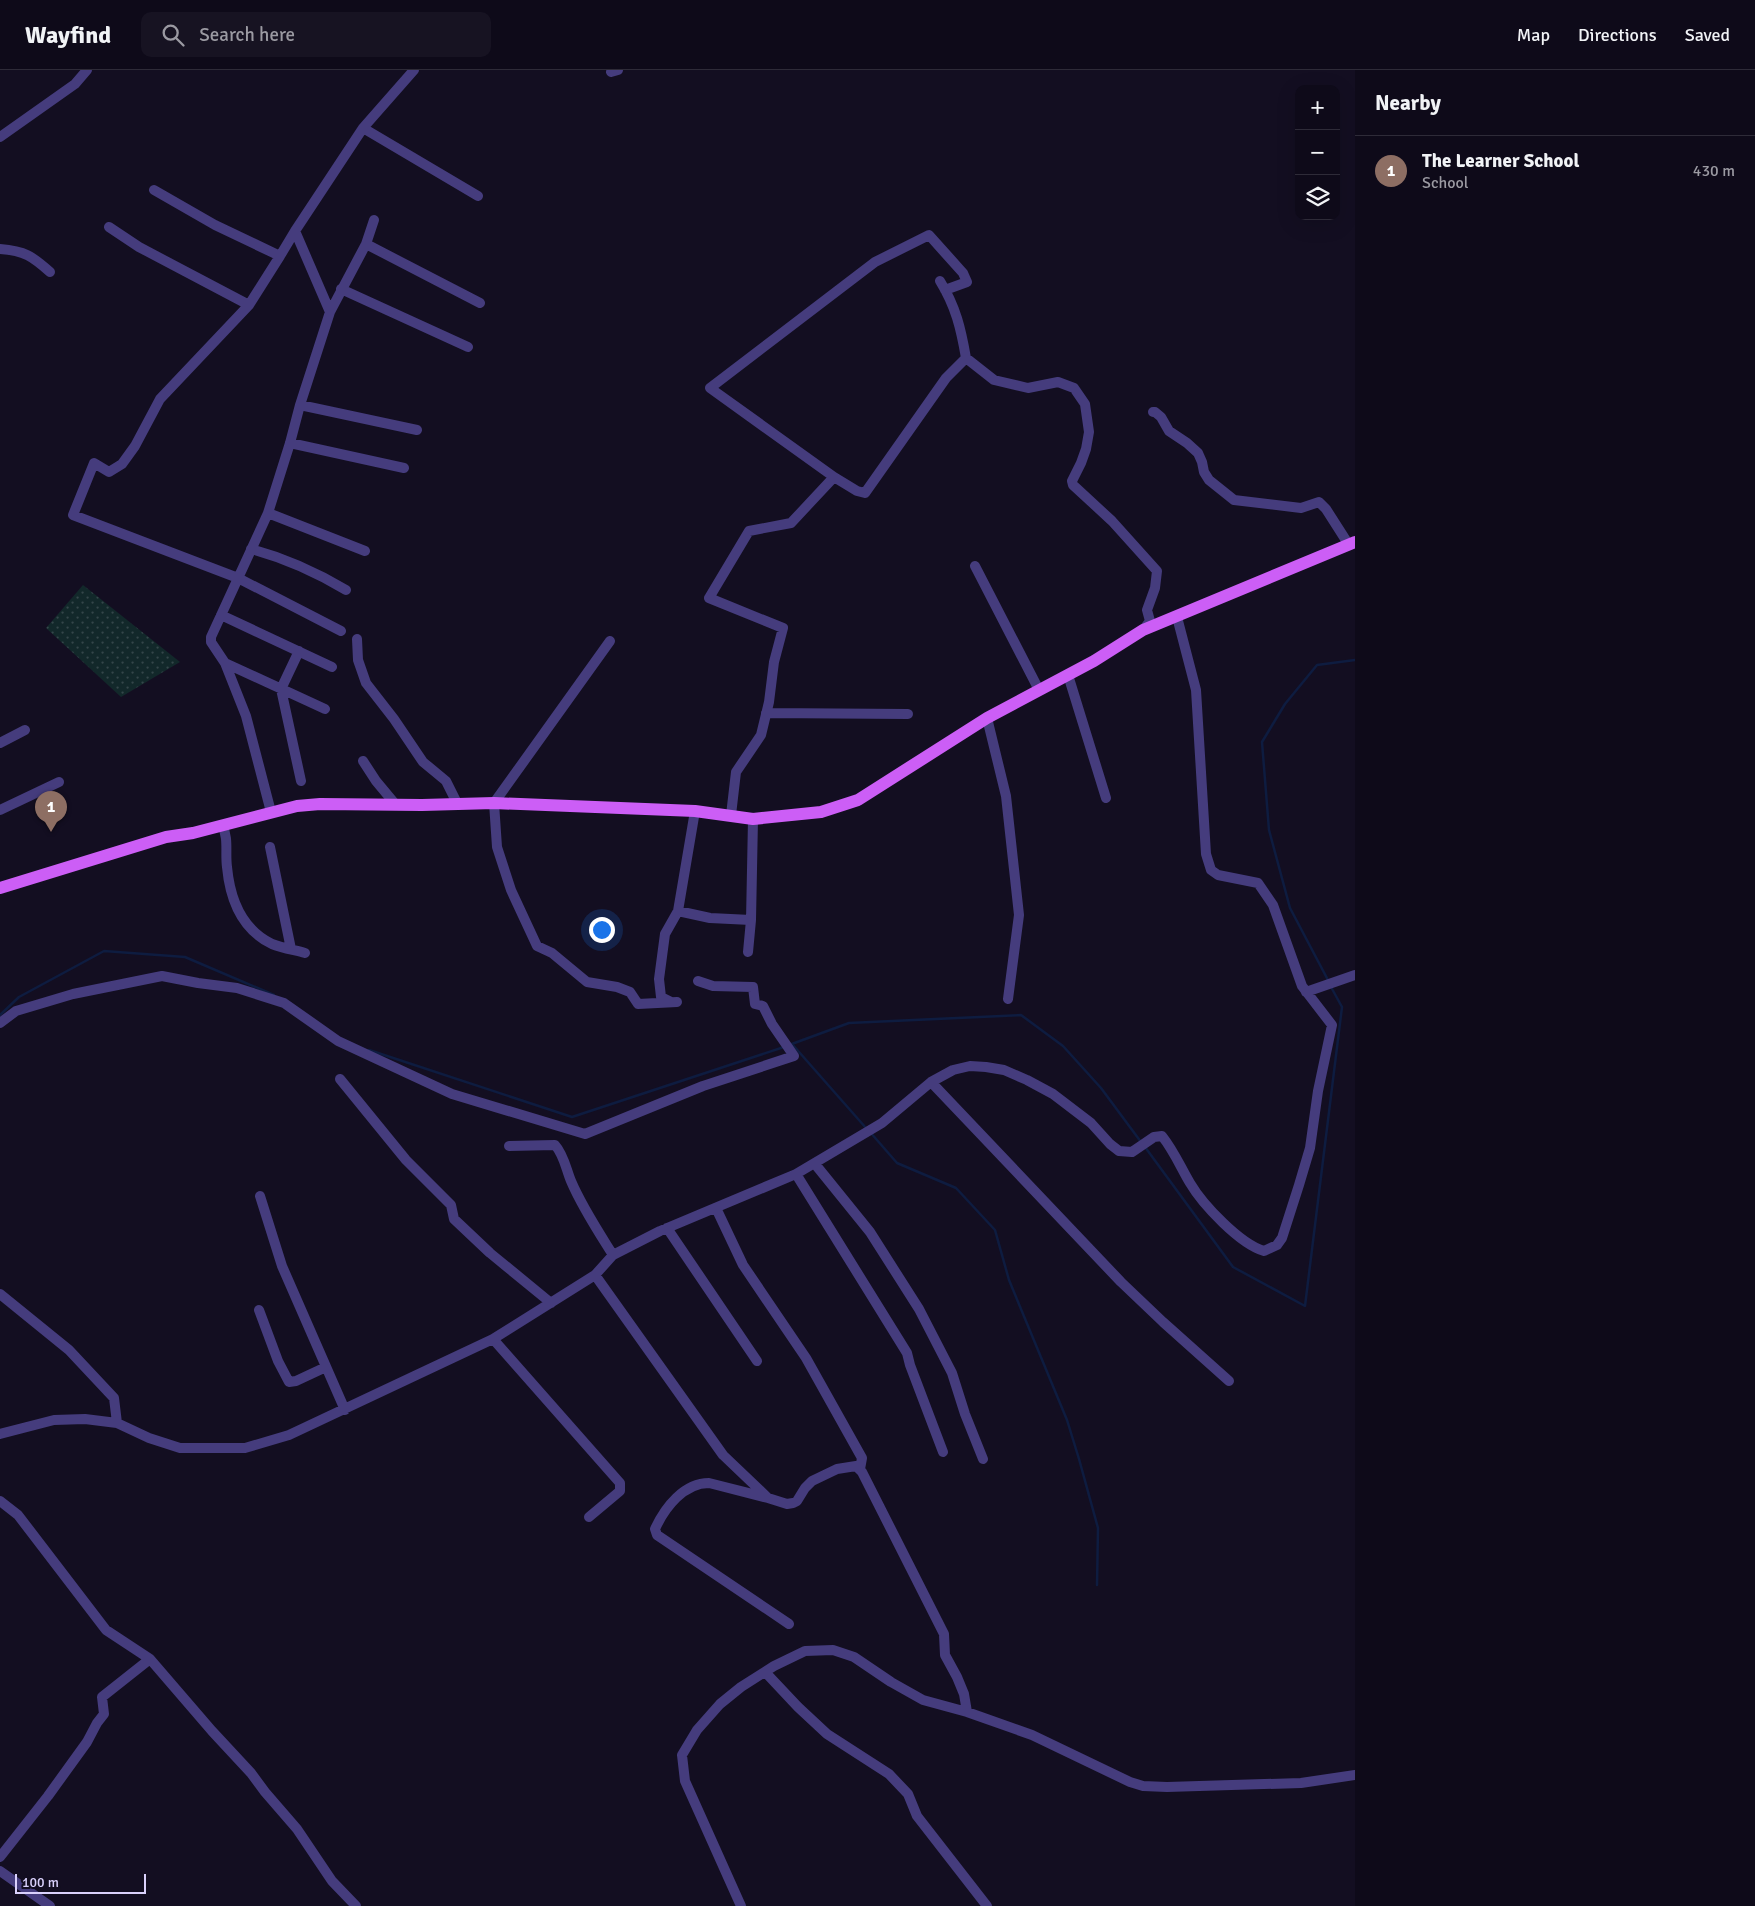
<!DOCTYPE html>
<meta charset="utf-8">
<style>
body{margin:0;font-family:Signika,sans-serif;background:#171322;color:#f1f3f6}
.controls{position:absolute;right:15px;top:15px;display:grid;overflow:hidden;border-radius:10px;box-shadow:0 5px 20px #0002}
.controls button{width:45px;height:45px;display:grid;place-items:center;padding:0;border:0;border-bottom:1px solid #2e2b38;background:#0e0a19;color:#f1f3f6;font:25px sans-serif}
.scale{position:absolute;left:15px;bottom:12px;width:131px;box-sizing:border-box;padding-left:5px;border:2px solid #dad1fc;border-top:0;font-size:14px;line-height:18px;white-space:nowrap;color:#dad1fc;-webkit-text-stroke:4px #130e21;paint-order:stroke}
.you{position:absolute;left:601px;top:859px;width:18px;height:18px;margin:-12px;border:4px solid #fff;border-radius:50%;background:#1a73e8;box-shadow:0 0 0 8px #1a73e833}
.badge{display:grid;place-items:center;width:32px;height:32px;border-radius:50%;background:#d93025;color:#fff;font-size:16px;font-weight:700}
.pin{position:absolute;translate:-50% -41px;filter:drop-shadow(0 1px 2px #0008)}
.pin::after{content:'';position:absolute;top:26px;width:18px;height:15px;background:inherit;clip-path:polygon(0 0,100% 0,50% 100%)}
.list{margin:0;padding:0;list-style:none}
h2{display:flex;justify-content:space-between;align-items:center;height:65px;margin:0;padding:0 20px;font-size:21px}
h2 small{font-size:16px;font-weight:400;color:#9b9aa2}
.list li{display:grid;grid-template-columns:32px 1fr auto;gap:15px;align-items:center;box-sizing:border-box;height:70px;padding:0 20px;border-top:1px solid #2e2b38}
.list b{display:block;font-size:19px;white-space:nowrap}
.list p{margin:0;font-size:16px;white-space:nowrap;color:#9b9aa2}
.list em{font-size:16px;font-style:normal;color:#9b9aa2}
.icon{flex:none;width:28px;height:28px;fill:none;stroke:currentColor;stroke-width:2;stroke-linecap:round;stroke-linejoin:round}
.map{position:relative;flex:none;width:1355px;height:1836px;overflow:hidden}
header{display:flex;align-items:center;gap:30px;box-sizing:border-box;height:70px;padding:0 25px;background:#0e0a19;border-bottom:1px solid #2e2b38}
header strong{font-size:24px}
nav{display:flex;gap:28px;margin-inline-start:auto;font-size:18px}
.search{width:350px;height:45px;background:#171322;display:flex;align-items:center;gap:12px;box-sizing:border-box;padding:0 18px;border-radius:10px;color:#9b9aa2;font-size:19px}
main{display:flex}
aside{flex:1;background:#0e0a19}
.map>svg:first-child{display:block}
</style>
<header>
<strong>Wayfind</strong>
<div class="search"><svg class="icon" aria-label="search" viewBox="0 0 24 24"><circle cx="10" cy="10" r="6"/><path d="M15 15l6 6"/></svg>Search here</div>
<nav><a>Map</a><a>Directions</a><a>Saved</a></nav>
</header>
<main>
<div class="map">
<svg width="1355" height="1836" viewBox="0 0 1355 1836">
<defs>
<pattern id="grass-dots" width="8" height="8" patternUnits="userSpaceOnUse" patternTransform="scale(1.25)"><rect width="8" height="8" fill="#12282a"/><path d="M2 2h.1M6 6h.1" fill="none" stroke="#34464a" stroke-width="1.8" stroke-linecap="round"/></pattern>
</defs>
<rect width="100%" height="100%" fill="#130e21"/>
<path fill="url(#grass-dots)" d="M83,515L180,592L121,627L46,558Z"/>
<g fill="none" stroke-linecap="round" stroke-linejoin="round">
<path stroke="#0e1c40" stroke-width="2.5" d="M1329,912L1290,838L1269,760L1262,672L1285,634L1317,595L1355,590
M0,945L19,927L104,881L185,887L274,925
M792,974L866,1058
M789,975L849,953L1021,945L1063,976L1101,1018L1141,1072
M369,980L572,1047L784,977
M870,1062L897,1093L956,1118L995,1160L1009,1210L1067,1350L1079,1389L1098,1458L1097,1515
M1145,1077L1233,1197L1305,1236L1342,937L1331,917"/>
<path stroke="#453c7d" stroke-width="10" d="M611,2L618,0
M363,58L478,126
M0,67L75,14L87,0
M154,120L215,155L280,186L295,161
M109,157L139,177L249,235
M366,174L480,233
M0,179C25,181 32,186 50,202
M280,186L249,235L160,329L135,376L122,394L109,402L94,393L73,445L238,508L341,561
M341,219L468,277
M330,242L366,174L374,150
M966,288L994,310L1028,318L1058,312L1074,318L1085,334L1089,362L1086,379L1081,393L1072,411L1073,415L1112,451L1157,501L1155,518L1147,540L1150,551L1143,560
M300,335L417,360
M1153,342H1155L1161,347L1169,361L1187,373L1198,383L1202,392L1204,402L1209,410L1234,430L1301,438L1319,432L1326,439L1349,475
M290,373L404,398
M834,407L710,318L875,192L929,165L963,203L967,212L945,220
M268,443L365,481
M251,479C285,488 316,502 346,520
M975,496L1039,620
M221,545L332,597
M357,569L358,590L366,613L394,649L423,692L446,711L458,735
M610,571L494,733L497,777L511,820L537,876L552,883L587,912L617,917L630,922L638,934L677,932
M299,581L281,619L301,711
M225,593L325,639
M1068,605L1106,728
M766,643L908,644
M987,648L1006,726L1019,845L1008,929
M0,673L25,660
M363,691L376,711L396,735
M0,740L59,712
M271,742L246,646L225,593L211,572V567L268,443L290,373L300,335L330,242L295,161L363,58L414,0
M731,745L736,702L761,665L769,632L774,592L783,558L709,528L749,461L791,453L834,407L857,421L865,423L946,308L966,288C961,259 956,237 940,211
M222,755C229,768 225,783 227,797C230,829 241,859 272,874C282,878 294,880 305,883
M270,777L291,879
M678,841L710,848L751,850
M748,882L751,850L753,749
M1306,922L1355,905
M671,932L661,927L659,909L665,864L678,841L695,741
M0,953L16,941L73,924L162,906L198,913L237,918L284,933L338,971L452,1024L585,1064L703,1016L794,986L772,954L763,936L755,934L753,917L713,916L698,911
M340,1009L406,1090L451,1135L454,1149L490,1183L551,1233
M931,1012L1121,1212L1163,1252L1229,1311
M509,1076L555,1075C564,1085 566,1099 571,1111C582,1137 598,1161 613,1185
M815,1094L870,1162L919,1239L952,1303L965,1344L983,1389
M796,1104L907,1283L910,1295L943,1382
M260,1126L282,1196L345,1340
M716,1138L743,1195L806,1288L862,1388L860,1399
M667,1158L757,1291
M595,1205L723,1385L768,1428L787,1434L793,1433L797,1431L805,1418L812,1411L837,1399L856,1396L862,1402L944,1564L945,1585L957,1607L964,1624L967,1642
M0,1224L69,1280L114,1328L117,1353
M259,1240L278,1291L289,1312L296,1311L326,1297
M493,1269L620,1413V1421L589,1447
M0,1364L54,1350L85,1349L117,1353L149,1368L180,1378H245L289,1365L493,1269L595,1205L613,1185L660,1161L796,1104L882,1053L931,1012L953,1000L970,996L986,997L1004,1000L1027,1010L1053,1024L1091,1053L1110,1074L1119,1081L1132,1082L1154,1067L1162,1066C1174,1081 1181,1098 1190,1113C1203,1135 1240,1174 1264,1181L1277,1175L1282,1168L1299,1115L1310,1078L1318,1021L1332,955L1302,916L1273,835L1258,813L1218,805L1211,800L1206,784L1196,620L1177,547
M768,1428L709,1413C684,1413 665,1437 655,1459L657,1465L789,1554
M0,1431L18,1445L106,1560L150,1589L212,1661L251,1703L265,1722L297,1759L332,1811L356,1836
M765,1602L798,1637L827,1664L889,1704L908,1724L917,1746L987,1836
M0,1787L48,1726L87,1672L97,1653L104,1644L102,1627L150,1589
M0,1801L50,1836
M741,1836L685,1711L682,1685L697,1660L720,1634L741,1617L774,1596L805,1581L833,1580L854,1587L891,1612L923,1630L967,1642L1032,1665L1130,1712L1143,1716L1167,1717L1301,1713L1355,1705"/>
<path stroke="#cc5ef6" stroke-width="12" d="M0,818L166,767L193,763L297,736L320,734L422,735L494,733L695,741L753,749L821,742L858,730L987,648L1094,591L1143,560L1355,472"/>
</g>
</svg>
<div class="controls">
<button>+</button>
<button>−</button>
<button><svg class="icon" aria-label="layers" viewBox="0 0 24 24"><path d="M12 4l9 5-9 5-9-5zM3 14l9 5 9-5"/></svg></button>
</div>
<div class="scale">100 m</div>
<div class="you"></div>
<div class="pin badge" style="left:51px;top:762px;background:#8d6e63">1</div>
</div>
<aside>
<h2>Nearby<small></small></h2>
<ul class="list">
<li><span class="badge" style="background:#8d6e63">1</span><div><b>The Learner School</b><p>School</p></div><em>430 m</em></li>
</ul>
</aside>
</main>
